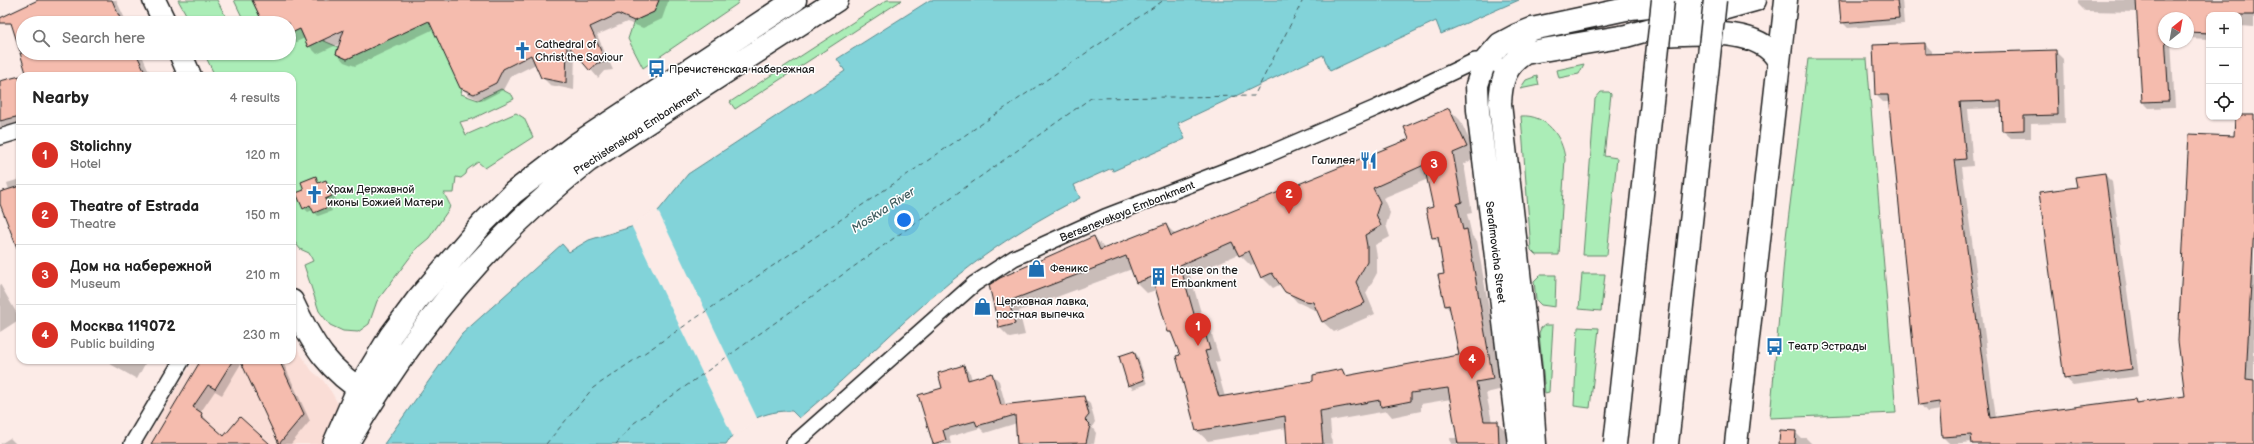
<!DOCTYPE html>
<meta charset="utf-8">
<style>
body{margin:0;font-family:"Balsamiq Sans",sans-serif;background:#f6f6f6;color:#222}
.controls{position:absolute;right:12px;top:12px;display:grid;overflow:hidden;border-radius:8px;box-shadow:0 1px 3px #0004}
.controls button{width:36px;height:36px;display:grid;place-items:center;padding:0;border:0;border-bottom:1px solid #e0e0e0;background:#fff;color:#222;font:20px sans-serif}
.compass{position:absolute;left:2158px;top:12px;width:36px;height:36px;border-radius:50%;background:#fff;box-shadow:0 1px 3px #0004;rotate:31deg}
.you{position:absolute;left:904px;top:220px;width:14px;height:14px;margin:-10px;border:3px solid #fff;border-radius:50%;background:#1a73e8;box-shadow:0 0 0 6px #1a73e833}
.badge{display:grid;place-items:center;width:26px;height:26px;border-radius:50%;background:#d93025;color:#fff;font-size:13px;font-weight:700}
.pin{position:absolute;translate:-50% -33px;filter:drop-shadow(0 1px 2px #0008)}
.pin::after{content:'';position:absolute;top:21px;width:14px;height:12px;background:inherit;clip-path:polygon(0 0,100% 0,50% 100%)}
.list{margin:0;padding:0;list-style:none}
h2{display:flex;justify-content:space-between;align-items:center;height:52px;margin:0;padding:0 16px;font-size:17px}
h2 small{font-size:13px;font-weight:400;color:#767676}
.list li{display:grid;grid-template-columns:26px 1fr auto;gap:12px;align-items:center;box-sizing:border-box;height:60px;padding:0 16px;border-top:1px solid #e0e0e0}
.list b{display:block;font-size:15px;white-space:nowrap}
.list p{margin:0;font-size:13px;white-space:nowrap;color:#767676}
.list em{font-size:13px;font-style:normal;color:#767676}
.icon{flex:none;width:22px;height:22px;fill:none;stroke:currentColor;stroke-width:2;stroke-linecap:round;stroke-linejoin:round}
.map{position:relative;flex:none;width:2254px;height:444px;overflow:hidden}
.search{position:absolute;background:#fff;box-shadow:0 1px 3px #0004;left:16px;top:16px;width:280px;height:44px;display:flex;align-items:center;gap:10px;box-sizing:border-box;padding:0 14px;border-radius:22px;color:#767676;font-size:15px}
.panel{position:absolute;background:#fff;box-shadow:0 1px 3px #0004;left:16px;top:72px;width:280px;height:292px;border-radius:12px}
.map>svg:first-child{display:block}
</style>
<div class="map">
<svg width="2254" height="444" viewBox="0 0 2254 444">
<rect width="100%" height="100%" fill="#fcebe7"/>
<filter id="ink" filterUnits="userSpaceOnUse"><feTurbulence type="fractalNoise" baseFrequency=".025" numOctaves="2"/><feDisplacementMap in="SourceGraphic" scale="8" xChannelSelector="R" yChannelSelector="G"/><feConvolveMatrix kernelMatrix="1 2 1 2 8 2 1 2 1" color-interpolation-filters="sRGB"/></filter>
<g filter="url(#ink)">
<path fill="#faddd6" d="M292,341L312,371L322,379L332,393L338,404L340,410L324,444H143L194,360H292Z"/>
<path fill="#abedb7" stroke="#64846a" d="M178,0H217L227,19L219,23H191Z
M234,0H252L263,23H245Z
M659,0H739L737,4L643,68L628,39L634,21L654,12Z
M887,0H902L735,109L730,102Z
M429,20L462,88L461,94L478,100L501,89L512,95L514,99L472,119L460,122L466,135L516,113L524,118L533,137L485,168L478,162L467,170L466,174L461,178L456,177L454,193H444L450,205L449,209L429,238L417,248L377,301L369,324L358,332L343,331L330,325L319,311L304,265L313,261L309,253L300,249L292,238V76H215L204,53H289V34L300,29L308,47L322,40L338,47L336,54L347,59Z
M1808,59H1867L1896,413L1770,418L1786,237Z
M1584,64L1579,74L1559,78L1557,70Z
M1537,76L1539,85L1520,89L1526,80Z
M1601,92H1609L1611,94L1604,156L1617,158L1607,255H1583L1595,99Z
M1521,116C1546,114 1563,137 1565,159L1559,255H1536L1531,250Z
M1582,274H1605L1601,311L1579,309Z
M1540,275H1556L1555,307L1541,305L1536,300L1534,281Z
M1545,325H1553L1549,392L1545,393L1539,333L1541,328Z
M1578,327L1599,328L1590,408L1574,406Z"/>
<path fill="#82d3d9" stroke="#598a8d" d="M930,0H1519L1441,34L1436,21L1330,71L1323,55L1178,123L1185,139L1113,171L1112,168L1074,185L1080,198C1042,217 1006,239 972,265C910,311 858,369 799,418L792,411C766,410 740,422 726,444H384L462,334L562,244L569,252L589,240L631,227L659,210L688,174L845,71L837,59Z"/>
<path fill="#fcebe7" d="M657,209L758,420L733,437L631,225Z"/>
<path fill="#0003" fill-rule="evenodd" d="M40,0H116L127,23H23V53H141L151,76H23L28,75L9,14Z
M253,0H668V2L662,19L643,28L627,22L597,35L613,70L604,71L598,78L575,51L574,90L550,85L542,77L536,64L510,77L503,90L482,101L469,95L461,87L434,29L355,66L344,62L337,54L341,43L317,54L309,46L305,38L294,43L289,38V23H264Z
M1840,0H1902L1904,24L1848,28L1842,22Z
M2078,0H2254V27L2239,26V15H2209V39L2188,38V18H2164V42H2171L2175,107L2149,108L2143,102L2138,12L2085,11L2078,4Z
M1925,44L1932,51V55L2055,51L2063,59L2065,123L2031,124V138H2011L2003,131L2002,108L1968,109L1973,166L1962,167L1996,418L2135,400L2138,403L2186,397L2235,137L2236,117L2254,116V444H1973V442L1950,444L1943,437L1941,410L1927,412L1920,404L1890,102H1883L1876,95Z
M20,77V128L0,134V82Z
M1449,109L1460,120L1477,157L1464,164L1472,213L1467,214L1472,236L1477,241L1503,389L1486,393L1492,422H1497L1508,433L1509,444H1451L1450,438H1458L1451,399L1421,404V411L1392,417L1387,411L1330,421L1332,444H1288L1287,428L1208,441L1197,431L1181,355L1174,337L1169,332L1156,290L1147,293L1137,283L1132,269L1019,311L1025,335L1010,338L1000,328L990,286L1094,237L1105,249L1166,225L1176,235L1411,140ZM1428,179L1434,208L1433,237L1440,244L1445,274L1439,275L1446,306L1451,312L1460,356L1348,376L1342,370L1314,382L1225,397L1215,362L1220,361L1211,331L1204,323L1190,275L1239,254L1251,266L1256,263L1262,277L1273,288L1281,284L1297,302L1319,312L1323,322L1334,332L1375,314L1366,293L1377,273V257L1375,245L1390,237L1386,225L1390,213L1383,198Z
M2104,174L2112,182L2139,376L2073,385L2065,378L2078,188Z
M315,178L320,184L325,182L329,186L336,200L329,203L332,211L318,216L313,210L308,212L304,208L305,190Z
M20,179V254L0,202V193L9,190L7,183Z
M0,284L20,319L0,332Z
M1134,352L1138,356L1147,384L1133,389L1129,385Z
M103,360H147L137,379Z
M202,360H282L310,421L291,444H279L242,362L222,395L215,391L200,413L224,437L269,444H154Z
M963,366L970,373L972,380L992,374L999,381L1006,406L1083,397L1090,404L1095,422L1092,427L1096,433L1094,444H1018L1017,423L985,433L980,428L949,437L951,444H934L944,389Z
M1795,432L1801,438H1806L1812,444H1780Z
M10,438L16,444H0Z"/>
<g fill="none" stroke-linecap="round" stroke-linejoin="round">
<path stroke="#405c5e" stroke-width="1" stroke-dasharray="5 4" stroke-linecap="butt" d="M546,444L593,388L1164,0
M616,444L634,423L1091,98L1254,96L1303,0"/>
</g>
<path fill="#f5bcae" stroke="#1c1c1c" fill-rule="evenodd" d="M38,0H112L122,23H23V51H20L11,23H0V18Z
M252,0H659L654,12L634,21L618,14L590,27L606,62L597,63L590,71L567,44L566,83L541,78L531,55L503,69L496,83L474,94L460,88L429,21L347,59L336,54L344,30L308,47L300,29L289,34V23H263Z
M1839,0H1897L1899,18L1841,23Z
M2136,0H2254V15H2209V33L2188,32V18H2164L2169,101L2142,102Z
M1925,43V54L2056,50L2058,115L2024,116V130L2002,131L2001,101L1960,102L1966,159L1955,160L1990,418L2135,399L2136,403L2185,396L2178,341L2189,134L2234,136L2235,117H2239V115H2254V225L2246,379L2254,380V444H1972L1971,435L1942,437L1939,402L1919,405L1888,95H1875L1873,45Z
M20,53H136L147,76H27Z
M20,76V116L0,121V81Z
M1449,108L1467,147L1453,153L1462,202L1457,204L1463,230L1467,229L1493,379L1476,382L1484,421H1498L1499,444H1458L1448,388L1411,393V401L1381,407L1380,400L1320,411L1323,444H1287L1285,416L1196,431L1176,356L1180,355L1171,332H1168L1152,277L1136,283L1126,256L1009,301L1015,324L999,328L989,285L1000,278L1094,236L1100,250L1166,224L1171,236L1409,139L1404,127ZM1424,165L1433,207L1426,209L1432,238L1438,237L1444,274L1438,275L1445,306L1449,305L1459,355L1345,376L1342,369L1313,375V381L1219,397L1205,351L1210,350L1201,319L1196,321L1180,265L1232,242L1239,256L1249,251L1261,278L1272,273L1285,292L1305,301L1313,302L1322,322L1365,303L1356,282L1367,262V246L1365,235L1381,226L1376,214L1380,202L1373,188Z
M2105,173L2132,369L2064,378L2039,192L2077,187L2075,177Z
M316,176L318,183L326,180L332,196L325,199L328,207L314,213L310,205L303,209L296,193L304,190L301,182Z
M20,186V253H19L0,204V192Z
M1134,351L1144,380L1128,386L1119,356Z
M201,360H233L215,389L208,385L193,407L202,413L201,416L224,436L240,417L270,444H151Z
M240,360H279L304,414L279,444Z
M964,365L968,380L992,373L1001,405L1084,396L1089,415L1085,420L1090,425L1086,443L1017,444L1015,415L977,426L975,421L943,430L946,440L933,444L918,395L942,388L938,373Z
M1780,430L1796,431L1795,444H1779Z"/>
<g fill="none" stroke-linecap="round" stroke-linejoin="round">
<defs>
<path id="minor" d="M0,137L20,131
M132,444L182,360
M794,444L974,284L1014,258L1105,217L1269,154L1376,108L1475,61H1485L1506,68"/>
<path id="secondary" d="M154,0L165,23
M1659,35C1694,34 1758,25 1778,60
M180,53L190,76
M292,301C313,346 328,370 371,397
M334,444L358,389L391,335L417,300L483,223L513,193L577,144L795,0
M347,444C409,336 490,238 588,161L837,0
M1519,444L1478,110L1477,85L1485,61L1500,44L1517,35L1532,29L1631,8L1701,0
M1535,444L1530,370L1500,104C1501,81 1505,65 1525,53L1626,36L1755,0
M1736,444L1786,0"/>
</defs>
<use href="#minor" stroke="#1c1c1c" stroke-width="18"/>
<use href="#secondary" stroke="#1c1c1c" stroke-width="25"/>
<use href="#minor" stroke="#fff" stroke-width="15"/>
<use href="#secondary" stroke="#fff" stroke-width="22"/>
<defs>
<path id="primary-bridge" d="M1615,444L1663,0
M1667,444L1715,0"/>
</defs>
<use href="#primary-bridge" stroke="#1c1c1c" stroke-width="25" stroke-linecap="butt"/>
<use href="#primary-bridge" stroke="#fff" stroke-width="22"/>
</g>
</g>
<defs>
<symbol id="church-bare" viewBox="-9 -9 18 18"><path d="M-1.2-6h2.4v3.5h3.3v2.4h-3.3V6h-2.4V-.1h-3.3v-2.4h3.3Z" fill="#1f6fb2" stroke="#fff" stroke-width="2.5" paint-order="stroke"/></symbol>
<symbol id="bus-bare" viewBox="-9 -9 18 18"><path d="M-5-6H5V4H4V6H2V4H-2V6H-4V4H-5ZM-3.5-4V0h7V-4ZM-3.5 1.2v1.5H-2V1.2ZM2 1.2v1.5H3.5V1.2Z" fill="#1f6fb2" stroke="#fff" stroke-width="2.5" paint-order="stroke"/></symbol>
<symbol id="restaurant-bare" viewBox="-9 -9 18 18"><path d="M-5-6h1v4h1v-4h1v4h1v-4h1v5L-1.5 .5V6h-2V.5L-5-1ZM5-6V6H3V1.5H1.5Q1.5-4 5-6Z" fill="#1f6fb2" stroke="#fff" stroke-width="2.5" paint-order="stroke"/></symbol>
<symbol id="shop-bare" viewBox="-9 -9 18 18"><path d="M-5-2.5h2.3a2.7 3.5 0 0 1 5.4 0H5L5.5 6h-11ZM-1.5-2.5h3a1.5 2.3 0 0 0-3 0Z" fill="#1f6fb2" stroke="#fff" stroke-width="2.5" paint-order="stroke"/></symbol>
<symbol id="building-bare" viewBox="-9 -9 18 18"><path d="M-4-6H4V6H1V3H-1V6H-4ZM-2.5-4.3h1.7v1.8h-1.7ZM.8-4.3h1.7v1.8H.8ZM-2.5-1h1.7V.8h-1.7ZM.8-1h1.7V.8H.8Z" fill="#1f6fb2" stroke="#fff" stroke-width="2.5" paint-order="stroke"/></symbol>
</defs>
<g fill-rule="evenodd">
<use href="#church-bare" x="510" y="38" width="25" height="25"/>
<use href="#bus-bare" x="644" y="56" width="25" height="25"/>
<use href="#restaurant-bare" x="1356" y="148" width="25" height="25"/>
<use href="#church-bare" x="302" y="182" width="25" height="25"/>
<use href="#shop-bare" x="1024" y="256" width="25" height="25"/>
<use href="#building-bare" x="1146" y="264" width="25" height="25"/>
<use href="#shop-bare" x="970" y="294" width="25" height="25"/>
<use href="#bus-bare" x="1762" y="334" width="25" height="25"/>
</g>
<g text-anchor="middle" stroke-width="3" stroke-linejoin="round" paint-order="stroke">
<g font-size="11" fill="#1c1c1c" stroke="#fff" text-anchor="start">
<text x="535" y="48">Cathedral of<tspan x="535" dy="13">Christ the Saviour</tspan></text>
<text x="669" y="73">Пречистенская набережная</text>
<text x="1355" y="164" text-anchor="end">Галилея</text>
<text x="327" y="193">Храм Державной<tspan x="327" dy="13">иконы Божией Матери</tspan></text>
<text x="1050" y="272">Феникс</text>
<text x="1171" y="274">House on the<tspan x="1171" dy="13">Embankment</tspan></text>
<text x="996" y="305">Церковная лавка,<tspan x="996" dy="13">постная выпечка</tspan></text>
<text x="1788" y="350">Театр Эстрады</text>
</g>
<g font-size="11" fill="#1c1c1c" stroke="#fff">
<text transform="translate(637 131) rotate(-33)" y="4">Prechistenskaya Embankment</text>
<text transform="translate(1127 211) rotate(-22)" y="4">Bersenevskaya Embankment</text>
<text transform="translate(1496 252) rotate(83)" y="4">Serafimovicha Street</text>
</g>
<g font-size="12" font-style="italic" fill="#405c5e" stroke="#fff">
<text transform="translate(883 210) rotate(-33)" y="4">Moskva River</text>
</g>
</g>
</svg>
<div class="controls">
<button>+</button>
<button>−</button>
<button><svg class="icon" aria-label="locate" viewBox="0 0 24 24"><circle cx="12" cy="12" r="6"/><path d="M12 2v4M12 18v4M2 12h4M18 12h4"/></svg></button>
</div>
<svg class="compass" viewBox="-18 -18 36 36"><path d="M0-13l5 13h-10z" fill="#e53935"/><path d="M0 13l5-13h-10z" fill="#767676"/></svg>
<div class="you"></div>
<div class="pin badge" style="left:1198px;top:346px">1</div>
<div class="pin badge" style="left:1289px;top:214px">2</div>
<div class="pin badge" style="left:1434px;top:184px">3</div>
<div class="pin badge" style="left:1472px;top:379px">4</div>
<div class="search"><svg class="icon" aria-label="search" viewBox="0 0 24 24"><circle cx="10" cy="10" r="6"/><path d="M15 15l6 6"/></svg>Search here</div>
<section class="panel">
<h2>Nearby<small>4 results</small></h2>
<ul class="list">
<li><span class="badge">1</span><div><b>Stolichny</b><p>Hotel</p></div><em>120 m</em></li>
<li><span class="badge">2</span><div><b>Theatre of Estrada</b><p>Theatre</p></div><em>150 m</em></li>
<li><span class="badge">3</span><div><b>Дом на набережной</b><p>Museum</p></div><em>210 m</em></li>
<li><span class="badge">4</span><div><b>Москва 119072</b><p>Public building</p></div><em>230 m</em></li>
</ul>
</section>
</div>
